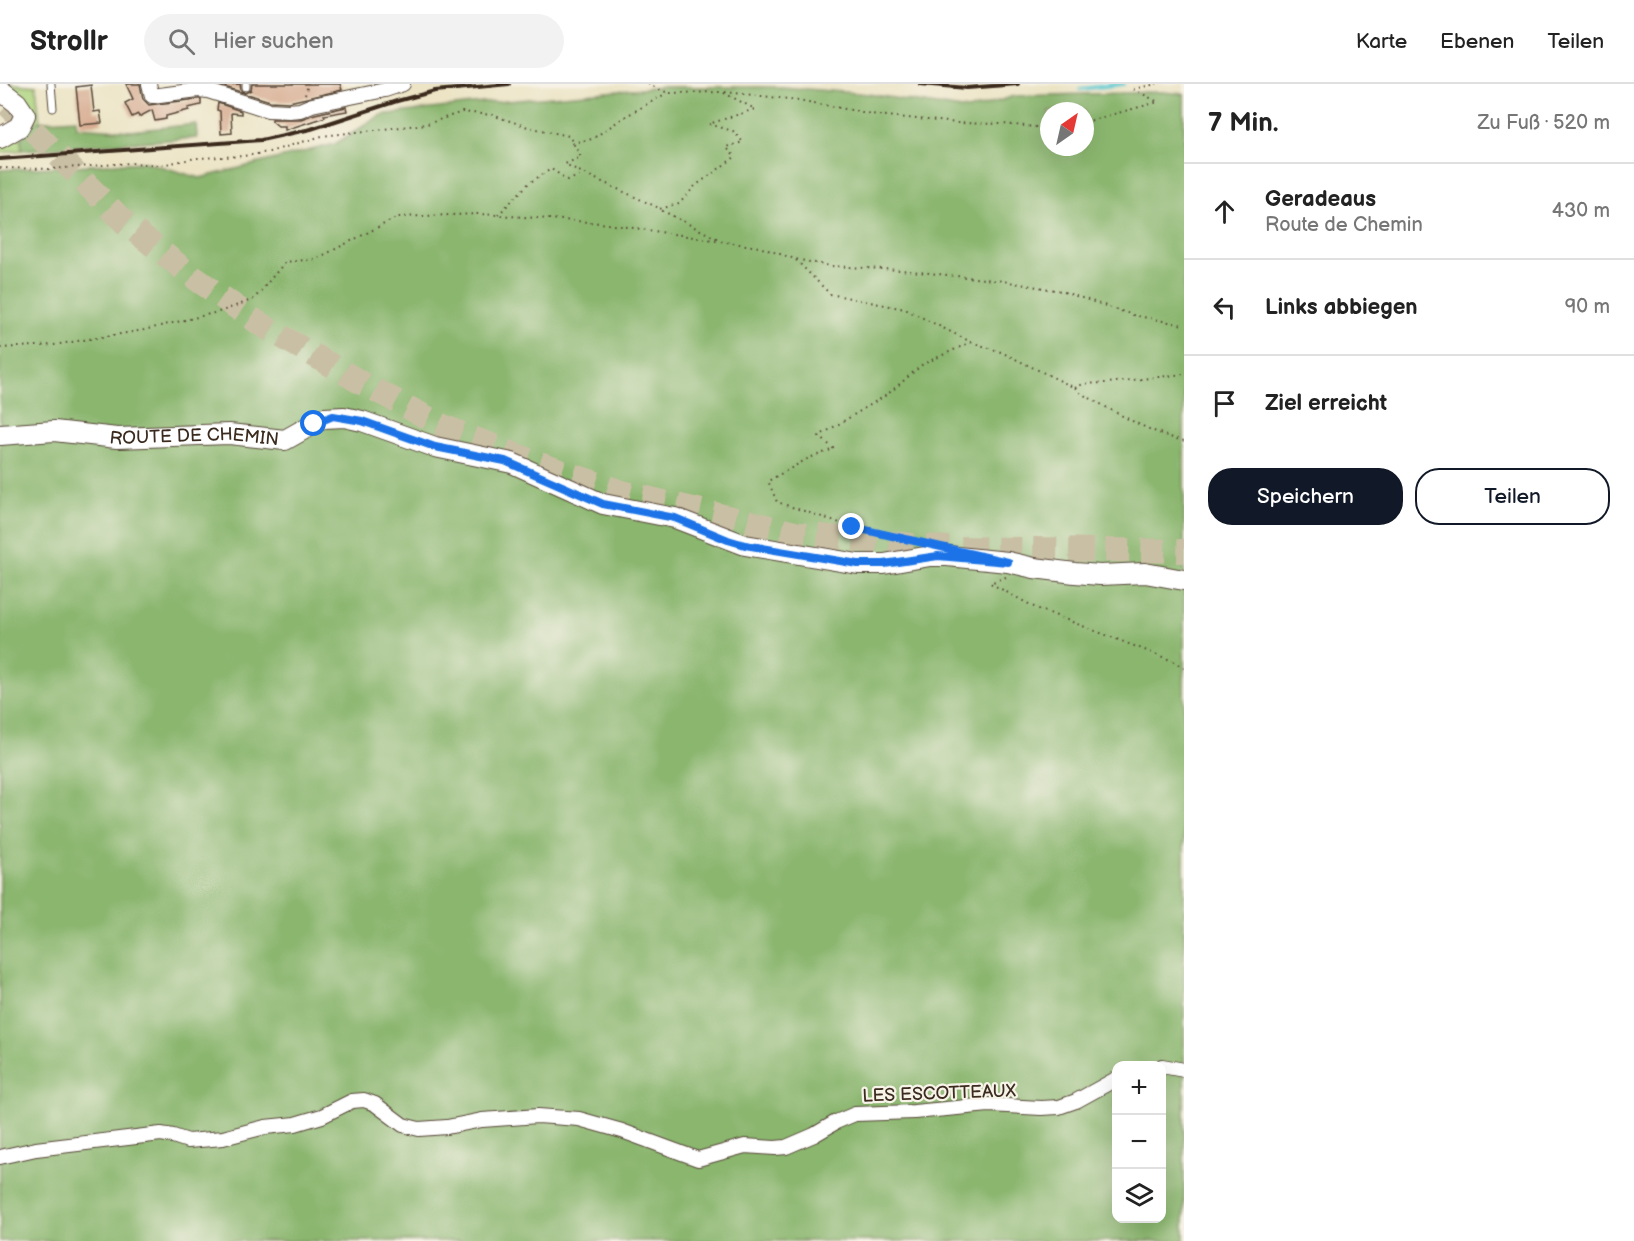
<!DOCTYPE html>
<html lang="de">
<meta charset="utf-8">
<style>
body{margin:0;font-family:"Balsamiq Sans",sans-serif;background:#f2f2f2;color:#222}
.controls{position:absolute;right:18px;bottom:18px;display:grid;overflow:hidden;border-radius:12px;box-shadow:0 6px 24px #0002}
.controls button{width:54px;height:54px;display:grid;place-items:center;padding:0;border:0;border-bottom:2px solid #e0e0e0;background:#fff;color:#222;font:30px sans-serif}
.compass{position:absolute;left:1040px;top:18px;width:54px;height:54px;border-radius:50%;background:#fff;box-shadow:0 6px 24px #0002;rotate:34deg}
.stop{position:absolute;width:18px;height:18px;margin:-14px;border:4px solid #1a73e8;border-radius:50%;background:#fff}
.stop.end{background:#1a73e8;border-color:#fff;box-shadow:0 2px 6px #0008}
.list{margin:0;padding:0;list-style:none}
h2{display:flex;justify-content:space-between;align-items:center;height:78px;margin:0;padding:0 24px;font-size:26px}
h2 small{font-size:20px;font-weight:400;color:#767676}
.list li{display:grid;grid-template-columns:39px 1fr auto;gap:18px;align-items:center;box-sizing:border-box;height:96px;padding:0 24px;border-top:2px solid #e0e0e0}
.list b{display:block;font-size:22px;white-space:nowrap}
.list p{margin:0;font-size:20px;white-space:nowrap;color:#767676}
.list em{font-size:20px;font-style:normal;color:#767676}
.actions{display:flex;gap:12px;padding:18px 24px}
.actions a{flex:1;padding:14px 0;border:2px solid #111827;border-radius:24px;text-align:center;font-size:21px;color:#111827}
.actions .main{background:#111827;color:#fff}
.icon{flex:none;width:33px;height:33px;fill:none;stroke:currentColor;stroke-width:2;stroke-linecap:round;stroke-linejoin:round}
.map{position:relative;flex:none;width:1184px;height:1157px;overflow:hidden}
header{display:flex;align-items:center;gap:36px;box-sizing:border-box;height:84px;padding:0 30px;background:#fff;border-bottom:2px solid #e0e0e0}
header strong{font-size:28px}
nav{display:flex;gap:33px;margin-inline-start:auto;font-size:21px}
.search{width:420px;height:54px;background:#f2f2f2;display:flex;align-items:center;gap:15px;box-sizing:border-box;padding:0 21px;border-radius:33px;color:#767676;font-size:22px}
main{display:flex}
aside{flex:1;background:#fff}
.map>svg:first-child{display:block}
</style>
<header>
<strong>Strollr</strong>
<div class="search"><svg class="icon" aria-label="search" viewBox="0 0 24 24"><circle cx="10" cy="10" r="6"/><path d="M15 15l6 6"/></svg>Hier suchen</div>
<nav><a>Karte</a><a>Ebenen</a><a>Teilen</a></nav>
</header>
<main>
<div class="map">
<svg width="1184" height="1157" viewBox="0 0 1184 1157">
<rect width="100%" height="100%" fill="#f7f3e8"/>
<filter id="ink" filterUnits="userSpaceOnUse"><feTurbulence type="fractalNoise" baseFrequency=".0167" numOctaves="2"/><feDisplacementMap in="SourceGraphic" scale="12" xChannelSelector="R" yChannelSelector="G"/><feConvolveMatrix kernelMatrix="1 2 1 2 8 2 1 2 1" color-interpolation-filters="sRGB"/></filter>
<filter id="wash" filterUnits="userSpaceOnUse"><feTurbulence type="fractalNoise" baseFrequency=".008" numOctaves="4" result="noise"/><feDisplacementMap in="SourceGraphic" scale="24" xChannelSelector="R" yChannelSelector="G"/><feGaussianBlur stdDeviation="1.35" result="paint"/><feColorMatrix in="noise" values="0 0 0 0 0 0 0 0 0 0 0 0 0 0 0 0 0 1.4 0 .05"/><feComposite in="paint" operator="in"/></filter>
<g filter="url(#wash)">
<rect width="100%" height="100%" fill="#ece4c5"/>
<path fill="#aed580" stroke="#74804f" stroke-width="1.5" d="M9,0L36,2L40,38H33L31,31L7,3Z
M21,54L22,66L0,69V59Z"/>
<path fill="#8ab66e" stroke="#627046" stroke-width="1.5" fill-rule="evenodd" d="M664,3H781L869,10L968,26L1015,12L1162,8L1184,10V1157H0V86L146,78L200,94L335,60L381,31L473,20ZM1049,27H1085V63H1049ZM1116,982H1162V1134H1116Z
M76,35L77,43L131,47L196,40L197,54L22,66L21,54L32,43L33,38Z"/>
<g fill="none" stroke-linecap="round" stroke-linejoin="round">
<path stroke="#5cc9d2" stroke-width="4" d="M1080,5L1124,0"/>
</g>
<g id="blocks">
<path fill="#d7aa8f" d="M126,0H140L143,15L149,21L198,15H201V21L188,24L189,26L166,32V35L155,37L152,26L139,33L138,30L132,33L125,19L133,15Z
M240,0L241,6L245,9L251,6L252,0H340L342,6L289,18L270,17L218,1Z
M91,1L94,28L100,27L102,39L80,41L76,3Z
M218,19L241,27V30L231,29L232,49L221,50L220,27L217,26Z
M346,23L347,27L324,31L325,33L285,46V42H278L272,37V35H301L315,30Z"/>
</g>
</g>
<g filter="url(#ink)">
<use href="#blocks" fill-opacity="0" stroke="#564637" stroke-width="1.5"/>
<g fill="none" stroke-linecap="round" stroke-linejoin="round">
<path stroke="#c9bfa4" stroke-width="24" stroke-dasharray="24 12" stroke-linecap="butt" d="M8,21L125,139L192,192L260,240L360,298L445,343L534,378L622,408L799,450L946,464L1184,467"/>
<defs>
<path id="lane" d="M51,0L53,24
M246,0V3"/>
<path id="street" d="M149,0L152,12L198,6L208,7L268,26L289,27L300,26L312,21L385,6L403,0
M1162,982L1184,986
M0,1073L36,1065L161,1050L173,1052L188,1057L223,1054L265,1043L295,1040L322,1032L352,1017L364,1016L375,1020L403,1041L419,1045L447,1043L482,1036L538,1032L579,1035L622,1047L698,1075L745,1062L775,1064L786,1063L814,1051L836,1038L855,1030L914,1028L989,1021L1041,1024L1059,1023L1076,1017L1116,995"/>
<g id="secondary">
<path d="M0,6L17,19L25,31L19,43L0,54"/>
<path id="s1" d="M0,351L54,347L117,354L229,350L285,356L324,334L344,333L362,337L435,363L512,379L603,420L675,434L745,461L858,480H884L930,472H947L1008,478L1034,484L1075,489L1100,491L1145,489L1184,496"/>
</g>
</defs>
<use href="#lane" stroke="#564637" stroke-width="9"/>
<use href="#street" stroke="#564637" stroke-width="16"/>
<use href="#secondary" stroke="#564637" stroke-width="22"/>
<path stroke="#564637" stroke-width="2" stroke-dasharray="1.5 4.5" stroke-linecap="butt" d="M648,0L668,9L722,8L755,25L709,40L733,47L743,58L726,63L735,73L695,102L679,120L659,125L718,155
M1133,5L1157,0
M725,8L798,16L877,31L958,39L1002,40L1049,44
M305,11L308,0
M1085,38L1158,18L1133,5
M572,59L592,55L626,32L667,9
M0,84L51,85L130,79L161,81L196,74L244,72L269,68L322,52L427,40L462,28L492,31L528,43L569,52L581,73L565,80L585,90L568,96L551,85L529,99L498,131
M585,90L659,124
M796,176L830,210L905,225L971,258L923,280L888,310L819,352L834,365L809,374L768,397L777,418L852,443L920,458
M971,258L1001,268L1075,304L1082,310C1116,328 1147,348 1184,357
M0,264L54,261L144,246L222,227L254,215L285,178L316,175L398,133L477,130L498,131L601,139L720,157L759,163L795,175L830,182L901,186L1003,197L1061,207L1133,231L1184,241
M1075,304L1083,300L1107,299L1184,290
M1006,493L990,499L1036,524L1173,577L1184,584"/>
<use href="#lane" stroke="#fff" stroke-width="7"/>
<use href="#street" stroke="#fff" stroke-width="14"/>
<use href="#secondary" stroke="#fff" stroke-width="20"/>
<path stroke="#3b2a1e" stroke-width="4" d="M920,0L967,4L1018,0
M0,75L261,56L311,45L397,17L435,7L509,0"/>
</g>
</g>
<g fill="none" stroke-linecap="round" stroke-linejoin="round" filter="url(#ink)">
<path stroke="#1a73e8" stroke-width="8" d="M314,340L333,332L362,337L435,363L505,377L603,420L675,434L728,456L745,461L858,480H884L938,472L1008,478L852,443"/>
</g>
<g text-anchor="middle" stroke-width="4.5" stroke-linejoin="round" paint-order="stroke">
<g font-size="18" fill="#3b2a1e" stroke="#f7f3e8">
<text dy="6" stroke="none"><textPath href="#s1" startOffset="195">ROUTE DE CHEMIN</textPath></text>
<text transform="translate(939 1009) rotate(-2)" y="6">LES ESCOTTEAUX</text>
</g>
</g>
</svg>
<div class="controls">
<button>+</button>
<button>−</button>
<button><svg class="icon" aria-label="layers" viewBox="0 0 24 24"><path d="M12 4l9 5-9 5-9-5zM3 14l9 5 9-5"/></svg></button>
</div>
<svg class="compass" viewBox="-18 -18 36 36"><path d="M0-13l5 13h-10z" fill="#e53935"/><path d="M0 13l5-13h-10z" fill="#767676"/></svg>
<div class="stop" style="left:314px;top:340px"></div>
<div class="stop end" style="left:852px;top:443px"></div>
</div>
<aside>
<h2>7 Min.<small>Zu Fuß · 520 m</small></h2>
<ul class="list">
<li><svg class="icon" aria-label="ahead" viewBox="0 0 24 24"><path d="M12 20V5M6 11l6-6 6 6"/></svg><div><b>Geradeaus</b><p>Route de Chemin</p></div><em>430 m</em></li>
<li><svg class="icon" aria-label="left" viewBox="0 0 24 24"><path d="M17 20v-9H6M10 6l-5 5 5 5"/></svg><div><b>Links abbiegen</b></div><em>90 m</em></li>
<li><svg class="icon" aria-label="arrive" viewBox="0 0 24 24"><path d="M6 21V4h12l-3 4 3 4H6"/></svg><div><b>Ziel erreicht</b></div></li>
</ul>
<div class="actions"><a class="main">Speichern</a><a>Teilen</a></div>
</aside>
</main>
